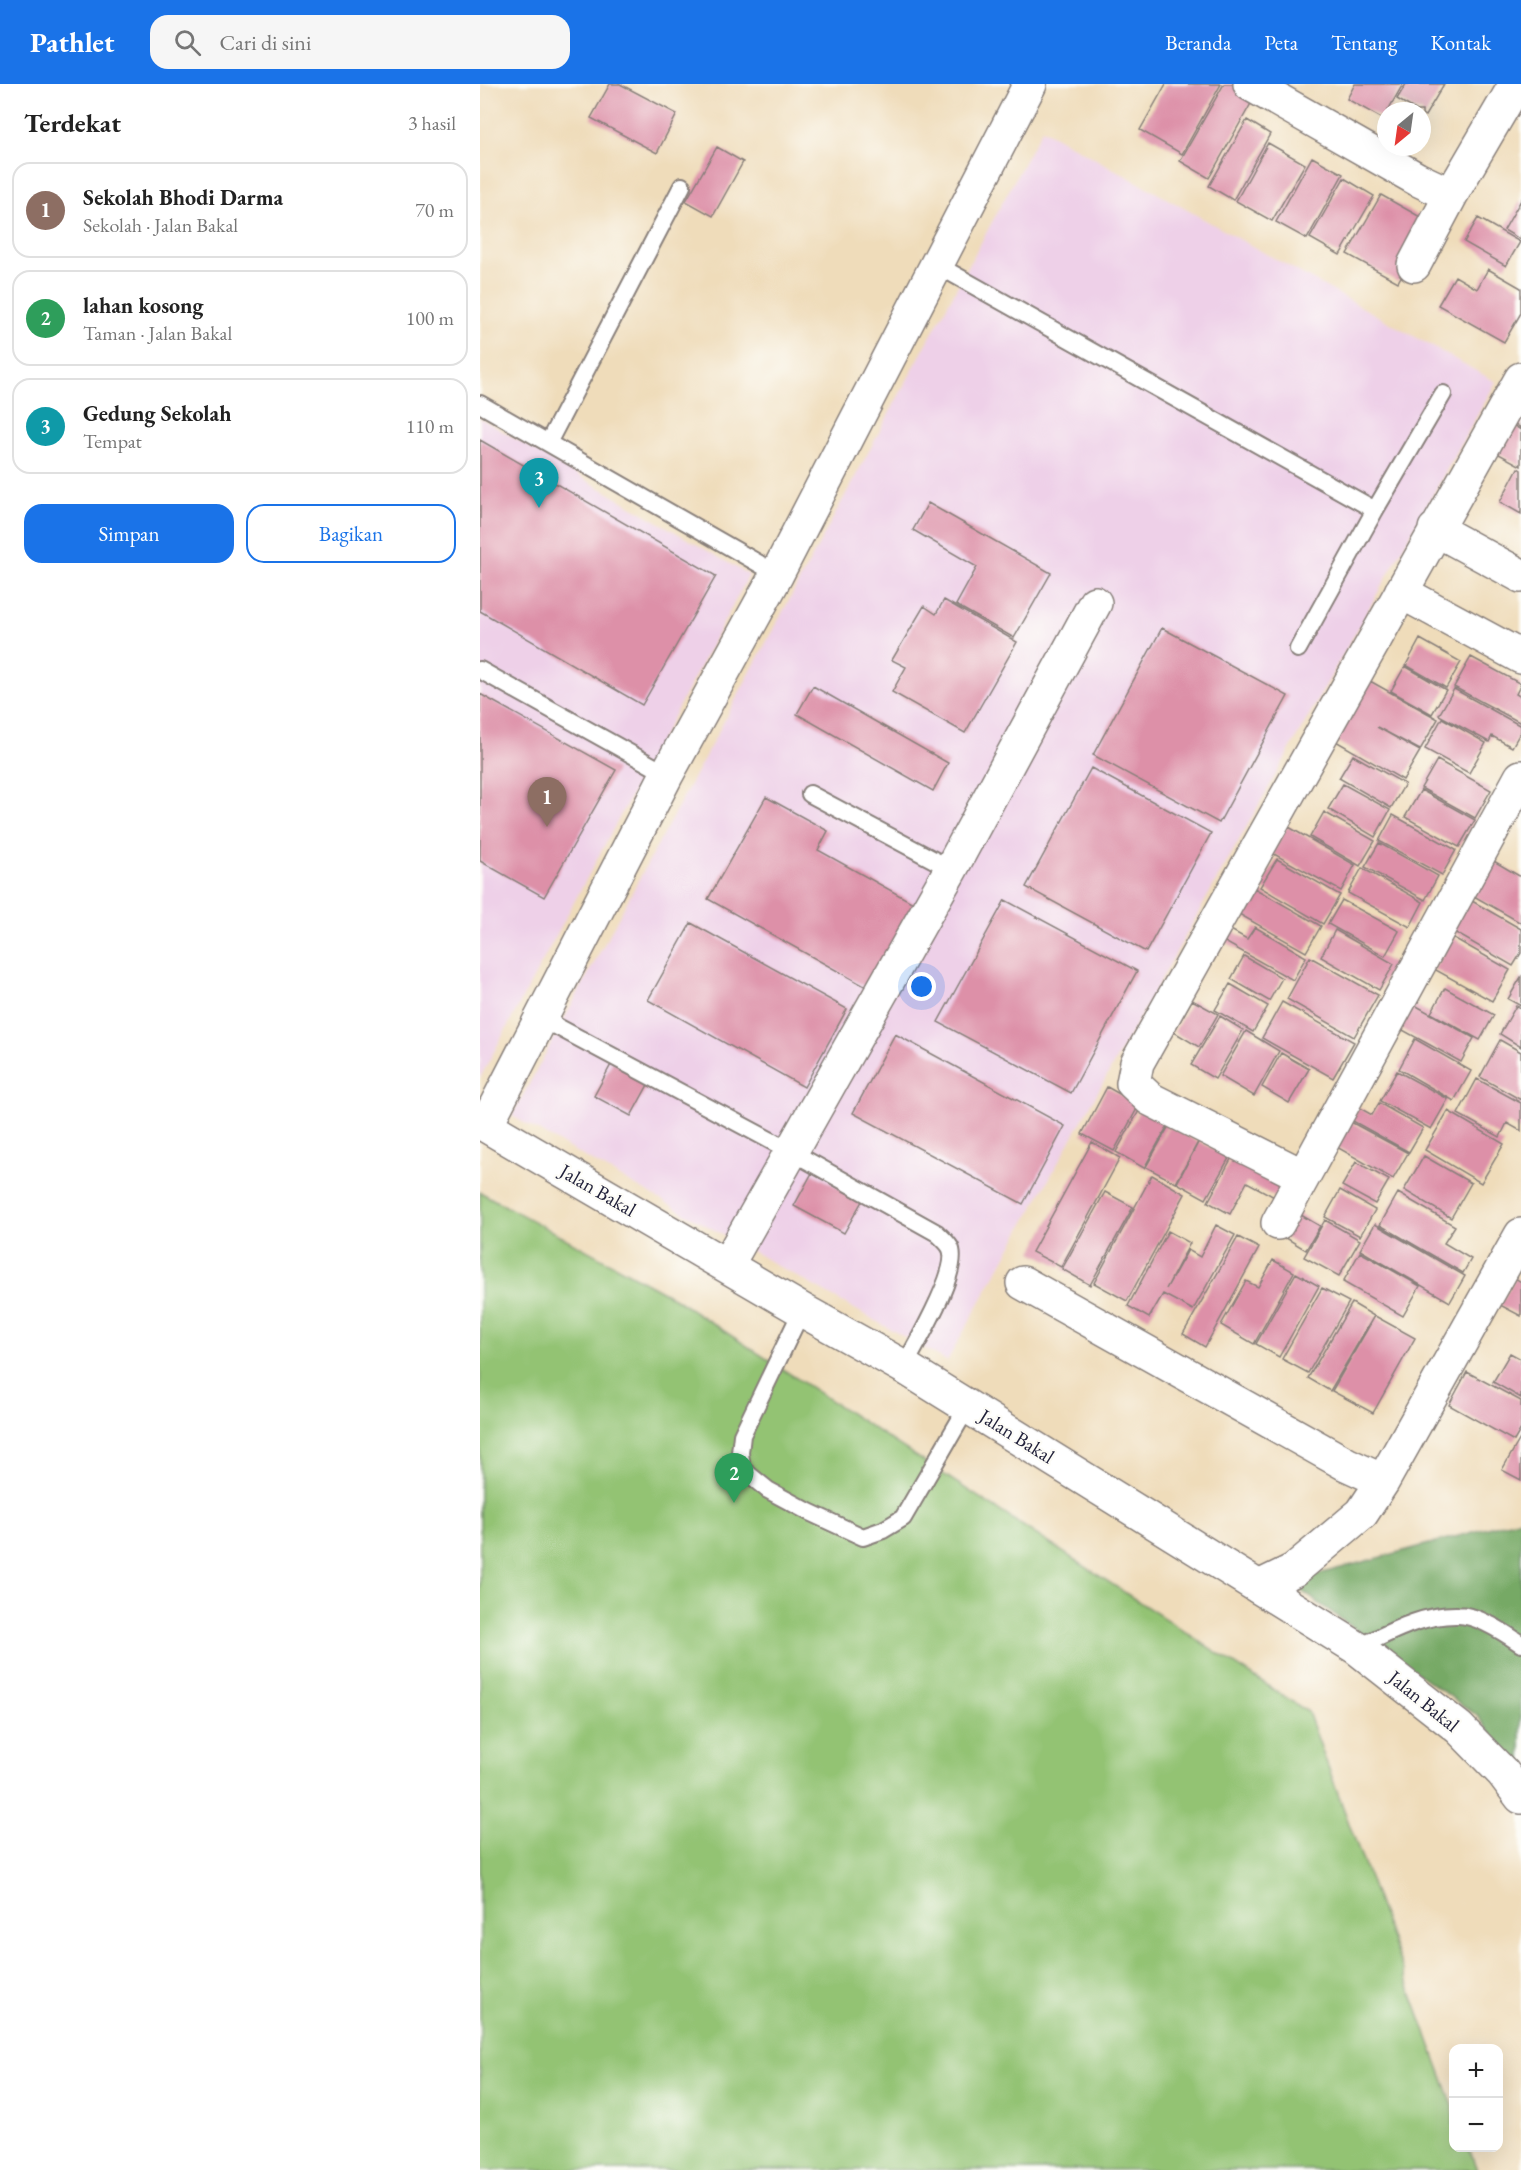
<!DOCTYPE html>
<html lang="id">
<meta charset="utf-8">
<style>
body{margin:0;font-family:"EB Garamond",serif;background:#f6f6f6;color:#222}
.controls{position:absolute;right:18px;bottom:18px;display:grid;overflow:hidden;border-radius:12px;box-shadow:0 6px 24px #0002}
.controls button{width:54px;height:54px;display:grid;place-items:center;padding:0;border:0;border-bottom:2px solid #e0e0e0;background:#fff;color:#222;font:30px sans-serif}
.compass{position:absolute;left:897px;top:18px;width:54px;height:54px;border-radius:50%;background:#fff;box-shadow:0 6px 24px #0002;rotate:209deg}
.you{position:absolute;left:442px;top:903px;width:21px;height:21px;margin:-15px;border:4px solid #fff;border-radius:50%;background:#1a73e8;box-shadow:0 0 0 9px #1a73e833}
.badge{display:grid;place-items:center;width:39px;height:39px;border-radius:50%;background:#1a73e8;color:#fff;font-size:20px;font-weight:700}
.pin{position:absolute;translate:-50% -50px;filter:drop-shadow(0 2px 3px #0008)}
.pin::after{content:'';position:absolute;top:32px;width:21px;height:18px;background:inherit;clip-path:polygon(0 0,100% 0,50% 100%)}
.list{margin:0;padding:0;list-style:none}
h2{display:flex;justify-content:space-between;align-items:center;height:78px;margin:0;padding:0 24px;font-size:26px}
h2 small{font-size:20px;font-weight:400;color:#767676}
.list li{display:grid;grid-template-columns:39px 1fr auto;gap:18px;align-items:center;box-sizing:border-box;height:96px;margin:0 12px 12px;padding:0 12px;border:2px solid #e0e0e0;border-radius:18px}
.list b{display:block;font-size:22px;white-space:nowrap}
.list p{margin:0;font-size:20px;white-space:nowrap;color:#767676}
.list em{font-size:20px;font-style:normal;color:#767676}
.actions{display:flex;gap:12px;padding:18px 24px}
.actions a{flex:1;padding:14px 0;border:2px solid #1a73e8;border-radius:18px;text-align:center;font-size:21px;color:#1a73e8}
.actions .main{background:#1a73e8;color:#fff}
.icon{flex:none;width:33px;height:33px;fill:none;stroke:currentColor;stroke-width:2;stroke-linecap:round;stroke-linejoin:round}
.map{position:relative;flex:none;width:1041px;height:2086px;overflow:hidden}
header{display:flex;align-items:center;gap:36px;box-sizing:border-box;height:84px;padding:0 30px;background:#1a73e8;color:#fff}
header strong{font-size:28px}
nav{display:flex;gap:33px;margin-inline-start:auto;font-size:21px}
.search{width:420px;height:54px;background:#f6f6f6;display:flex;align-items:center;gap:15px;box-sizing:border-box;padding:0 21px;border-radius:18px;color:#767676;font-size:22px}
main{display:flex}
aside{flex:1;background:#fff}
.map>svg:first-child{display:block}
</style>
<header>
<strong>Pathlet</strong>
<div class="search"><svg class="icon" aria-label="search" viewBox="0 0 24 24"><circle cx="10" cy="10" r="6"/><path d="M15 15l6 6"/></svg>Cari di sini</div>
<nav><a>Beranda</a><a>Peta</a><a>Tentang</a><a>Kontak</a></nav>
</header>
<main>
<aside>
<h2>Terdekat<small>3 hasil</small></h2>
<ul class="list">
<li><span class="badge" style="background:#8d6e63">1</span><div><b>Sekolah Bhodi Darma</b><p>Sekolah · Jalan Bakal</p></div><em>70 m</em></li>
<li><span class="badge" style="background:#2e9e5b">2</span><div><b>lahan kosong</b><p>Taman · Jalan Bakal</p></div><em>100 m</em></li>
<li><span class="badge" style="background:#0f9aa8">3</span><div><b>Gedung Sekolah</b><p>Tempat</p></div><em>110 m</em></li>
</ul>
<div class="actions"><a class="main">Simpan</a><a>Bagikan</a></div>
</aside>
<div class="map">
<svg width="1041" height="2086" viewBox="0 0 1041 2086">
<rect width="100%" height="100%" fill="#fdfcf7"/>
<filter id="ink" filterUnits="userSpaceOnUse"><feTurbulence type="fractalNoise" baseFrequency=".0167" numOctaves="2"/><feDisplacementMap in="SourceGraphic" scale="12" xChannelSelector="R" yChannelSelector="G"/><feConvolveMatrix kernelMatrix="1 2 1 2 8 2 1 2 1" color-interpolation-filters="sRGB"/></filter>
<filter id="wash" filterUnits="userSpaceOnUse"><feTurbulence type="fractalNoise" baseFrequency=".008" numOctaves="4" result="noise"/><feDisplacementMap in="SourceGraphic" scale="24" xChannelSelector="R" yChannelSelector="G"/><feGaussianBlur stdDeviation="1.35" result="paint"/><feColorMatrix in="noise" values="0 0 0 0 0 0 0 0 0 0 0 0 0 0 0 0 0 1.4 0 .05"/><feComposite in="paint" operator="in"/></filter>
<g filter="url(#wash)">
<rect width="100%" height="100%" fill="#efdcba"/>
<path fill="#eed0e8" d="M562,45L1016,298L467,1277L32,1032Z
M0,334L269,491L0,994Z"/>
<path fill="#93c373" stroke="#5a7257" stroke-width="1.5" d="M0,1108L189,1211L828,1628L973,2022L974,2064H989L997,2086H0Z"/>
<path fill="#76a965" stroke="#4c6650" stroke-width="1.5" d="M1041,1435V1692L999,1633L809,1498Z"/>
<g id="blocks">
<path fill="#dd90a8" d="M130,0H140L197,30L177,69L111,34Z
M686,0H741L702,70L660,46Z
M744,0H766L778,7L729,94L700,77Z
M875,0H923L903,35L867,15Z
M926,0H964L945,32L942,30V27H937L917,15Z
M767,36L790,50L753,116L729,102Z
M788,59L825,80L792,137L756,117Z
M237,63L263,78L233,132L206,117Z
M832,73L863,90L827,155L796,138Z
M864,94L894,112L860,171L830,154Z
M901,111L951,139L918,198L867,170Z
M1041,116V156L1024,146Z
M998,134L1040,158L1026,182L984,158Z
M1008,185L1041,204V229L1024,258L958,221L975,192L997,205Z
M1041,326V344L1034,339Z
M1033,341L1041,346V382L1017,369Z
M0,356L236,492L162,621L0,527Z
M1038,384L1041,386V430L1020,418Z
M448,419L571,489L534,554L476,521L497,483L433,446Z
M464,516L537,558L485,649L412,608L426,583L412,576L444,522L456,530Z
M682,544L808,612L739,739L613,671Z
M940,555L981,578L966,604L926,581Z
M991,573L1041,600L1036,610L1041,613V639L974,603Z
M925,582L966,606L952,630L911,607Z
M890,597L958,635L940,666L897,643L940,667L923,696L854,656Z
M333,602L468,679L453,707L317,630Z
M974,605L1041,642V647L1032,663L1012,652L1009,658L959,631Z
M0,610L136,686L64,813L0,777Z
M962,634L1006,659L989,689L945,665Z
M873,671L925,700L911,724L859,694Z
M957,676L1011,706L995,734L941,704Z
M611,684L731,749L666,868L546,803Z
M863,700L910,726L895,753L848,725Z
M941,706L995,736L979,763L925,733Z
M286,713L348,747L338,766L435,820L388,904L228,815Z
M844,728L895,757L880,782L830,753Z
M913,731L976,766L962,791L899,757Z
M807,742L875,781L861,807L792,769Z
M899,759L958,792L945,816L885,783Z
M797,775L860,811L843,840L780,803Z
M1012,776L1041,793V839L992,811Z
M882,784L943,818L930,843L868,809Z
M774,804L841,842L826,868L759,830Z
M985,813L1041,845V869L1033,882L967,844Z
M525,816L657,887L591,1009L458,938Z
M862,816L919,847L905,872L848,840Z
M211,839L367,925L324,1003L168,916Z
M775,843L826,873L813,896L743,857L749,845L767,855Z
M855,846L914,880L899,906L841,873Z
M972,853L1030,886L1012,917L954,885Z
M764,872L802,894L789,917L751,895Z
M830,873L898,911L874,953L807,915Z
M1041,893V922L1028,915Z
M750,900L788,922L773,948L735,926Z
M965,904L1014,931L1000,956L951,929Z
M712,916L738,930L719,963L694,948Z
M802,918L874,958L853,994L782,954Z
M933,920L994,954L981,978L919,944Z
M1036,922L1041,924V963L1020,950Z
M740,932L763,946L735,995L711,981Z
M766,947L799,967L774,1012L740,992Z
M415,950L585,1042L543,1120L373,1029Z
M935,955L991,987L974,1017L919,985Z
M1020,956L1041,968V1016L1000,993Z
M801,969L829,985L809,1019L782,1003Z
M133,977L170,997L151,1032L114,1012Z
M917,987L968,1015L951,1045L900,1017Z
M997,995L1041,1019V1047L1027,1039L1020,1053L978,1030Z
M627,1003L659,1021L634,1067L602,1050Z
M899,1019L943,1044L929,1068L871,1036L878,1023L892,1031Z
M660,1025L688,1041L664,1084L636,1068Z
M968,1027L1024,1060L1001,1099L945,1066Z
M869,1037L928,1069L913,1095L855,1062Z
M689,1042L718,1058L696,1099L666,1083Z
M719,1057L749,1074L726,1115L697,1099Z
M612,1058L640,1074L581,1183L552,1168Z
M757,1064L810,1092L798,1115L767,1098L750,1130L728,1118Z
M944,1072L991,1099L971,1134L924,1106Z
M876,1078L909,1096L895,1120L862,1102Z
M332,1089L382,1117L364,1149L314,1122Z
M672,1091L705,1110L647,1217L614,1199Z
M860,1106L895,1126L880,1152L845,1133Z
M625,1108L653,1123L610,1201L582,1185Z
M918,1109L975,1142L964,1159L991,1175L983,1189L900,1141Z
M814,1127L840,1142L826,1166L801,1151Z
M845,1136L880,1156L859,1192L824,1173Z
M895,1140L985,1192L970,1218L880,1166Z
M736,1141L755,1151L713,1226L683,1210L669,1234L648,1222L688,1147L710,1159L686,1205L708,1166L720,1173Z
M758,1153L779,1164L725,1263L703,1250Z
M880,1168L940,1202L923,1232L863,1198Z
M793,1176L814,1188L774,1260L741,1241L766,1197L778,1203Z
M816,1189L839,1202L799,1273L776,1260Z
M1035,1194L1041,1198V1232L1020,1221Z
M842,1204L869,1218L828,1289L802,1275Z
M872,1219L894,1232L850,1307L828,1294Z
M895,1232L935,1254L893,1329L852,1307Z
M1030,1269L1041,1275V1314L1013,1298Z
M987,1288L1041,1317V1345L1034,1357L969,1321Z
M1041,1353V1396L1022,1386Z"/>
</g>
</g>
<g filter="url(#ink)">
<use href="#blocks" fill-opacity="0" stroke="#887f7a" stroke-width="1.5"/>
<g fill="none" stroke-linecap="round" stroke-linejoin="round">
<defs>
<path id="service" d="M457,181L895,426
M0,320L297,490
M68,359L202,102
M818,565L895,426L963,310
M0,586L187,690
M330,710L471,785
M61,934L312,1068L457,1149C461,1153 467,1158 470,1163C482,1184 436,1260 424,1283
M322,1226L262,1351L260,1369L262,1385L288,1406L329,1428L383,1453L403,1446L423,1434L488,1322
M877,1564C909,1549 941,1530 978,1531C998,1531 1025,1549 1041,1560"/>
<path id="minor" d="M770,0L937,95L971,111
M934,181L971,111L1036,0
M955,445L1041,492
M921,508L1041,573
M6,1041L187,690L297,490L550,0
M823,1092L670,1015L653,999L657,979L1041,295
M798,1139L1041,693
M247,1181L471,785L615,519
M543,1199L866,1380L903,1397
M779,1503L814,1486L882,1429L903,1397L1041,1151"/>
<path id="tertiary" d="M0,1038L322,1226L424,1283L877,1564L979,1644L1023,1689L1041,1713"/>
</defs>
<use href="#service" stroke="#887f7a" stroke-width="20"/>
<use href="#minor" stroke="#887f7a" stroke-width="36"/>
<use href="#tertiary" stroke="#887f7a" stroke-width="36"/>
<use href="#service" stroke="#fff" stroke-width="16"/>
<use href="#minor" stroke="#fff" stroke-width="33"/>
<use href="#tertiary" stroke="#fff" stroke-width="33"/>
</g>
</g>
<g text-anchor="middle" stroke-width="4.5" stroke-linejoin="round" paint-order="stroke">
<g font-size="20" fill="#22223b" stroke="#fdfcf7">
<text transform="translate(118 1106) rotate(30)" y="7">Jalan Bakal</text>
<text transform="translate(537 1352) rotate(32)" y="7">Jalan Bakal</text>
<text transform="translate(944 1617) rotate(39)" y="7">Jalan Bakal</text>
</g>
</g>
</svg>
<div class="controls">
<button>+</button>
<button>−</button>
</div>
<svg class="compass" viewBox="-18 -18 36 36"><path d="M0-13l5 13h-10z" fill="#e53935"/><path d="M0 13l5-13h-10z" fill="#767676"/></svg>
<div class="you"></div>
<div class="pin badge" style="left:67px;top:743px;background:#8d6e63">1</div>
<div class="pin badge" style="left:254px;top:1419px;background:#2e9e5b">2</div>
<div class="pin badge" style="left:59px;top:424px;background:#0f9aa8">3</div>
</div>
</main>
